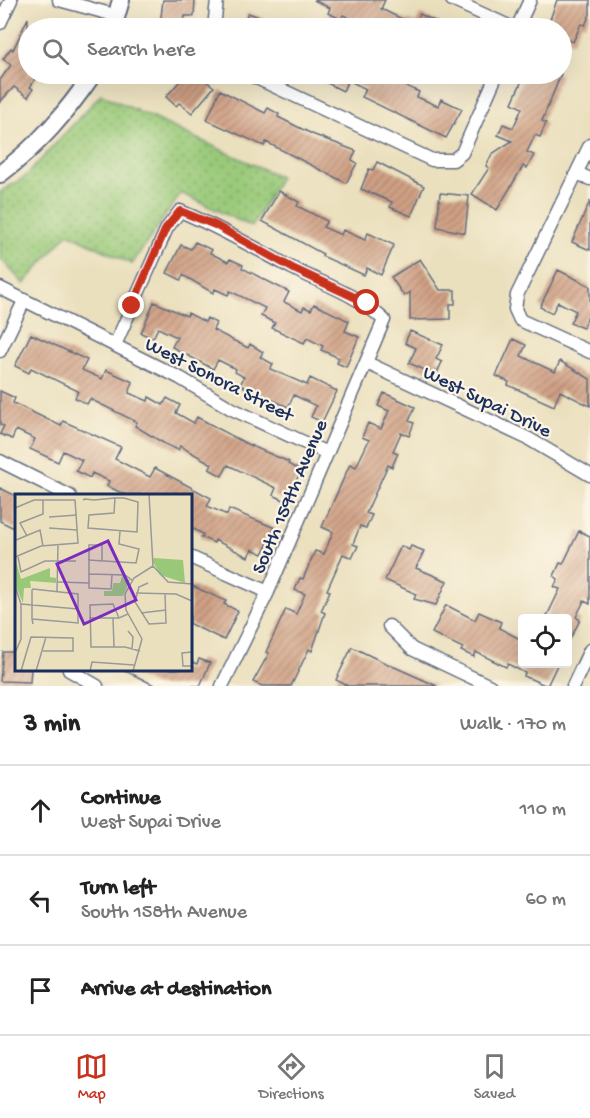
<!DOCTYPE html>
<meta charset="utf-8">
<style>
body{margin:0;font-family:"Gochi Hand",sans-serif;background:#f6f6f6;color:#222}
.controls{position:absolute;right:18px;bottom:18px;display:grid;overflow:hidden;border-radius:6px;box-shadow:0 6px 24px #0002}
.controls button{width:54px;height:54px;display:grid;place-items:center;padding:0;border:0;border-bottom:2px solid #e0e0e0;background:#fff;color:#222;font:30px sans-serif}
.stop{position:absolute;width:18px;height:18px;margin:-14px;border:4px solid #c8321e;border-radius:50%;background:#fff}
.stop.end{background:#c8321e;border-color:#fff;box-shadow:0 2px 6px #0008}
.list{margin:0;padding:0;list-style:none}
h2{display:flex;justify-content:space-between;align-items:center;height:78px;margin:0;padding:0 24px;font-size:26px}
h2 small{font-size:20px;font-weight:400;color:#767676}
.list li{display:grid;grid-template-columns:39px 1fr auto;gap:18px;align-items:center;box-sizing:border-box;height:90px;padding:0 24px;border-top:2px solid #e0e0e0}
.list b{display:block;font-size:22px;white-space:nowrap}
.list p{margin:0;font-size:20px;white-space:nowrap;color:#767676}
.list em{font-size:20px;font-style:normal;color:#767676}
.icon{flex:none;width:33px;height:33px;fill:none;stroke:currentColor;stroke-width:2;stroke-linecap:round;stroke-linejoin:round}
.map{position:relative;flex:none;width:590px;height:686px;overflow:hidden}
.search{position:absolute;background:#fff;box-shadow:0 6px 24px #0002;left:18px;right:18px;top:18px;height:66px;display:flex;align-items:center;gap:15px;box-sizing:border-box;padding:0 21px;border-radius:33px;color:#767676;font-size:22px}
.sheet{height:348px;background:#fff}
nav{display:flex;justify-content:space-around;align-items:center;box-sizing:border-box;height:84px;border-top:2px solid #e0e0e0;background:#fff;font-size:16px;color:#767676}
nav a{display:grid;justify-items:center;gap:3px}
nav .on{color:#c8321e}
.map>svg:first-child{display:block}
</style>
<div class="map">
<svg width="590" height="686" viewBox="0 0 590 686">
<defs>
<pattern id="park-dots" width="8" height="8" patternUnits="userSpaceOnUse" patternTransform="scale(1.5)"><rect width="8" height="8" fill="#99c978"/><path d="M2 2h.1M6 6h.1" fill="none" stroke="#7ca466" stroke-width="1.8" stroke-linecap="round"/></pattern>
<pattern id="building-hatch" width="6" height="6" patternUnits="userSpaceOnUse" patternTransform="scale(1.5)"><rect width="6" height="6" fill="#d0a084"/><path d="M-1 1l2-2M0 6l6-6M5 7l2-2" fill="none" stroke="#a8836f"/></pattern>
</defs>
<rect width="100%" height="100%" fill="#fcf5e5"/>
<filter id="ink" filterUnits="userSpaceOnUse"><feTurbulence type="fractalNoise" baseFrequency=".0167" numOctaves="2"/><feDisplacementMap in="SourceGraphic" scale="12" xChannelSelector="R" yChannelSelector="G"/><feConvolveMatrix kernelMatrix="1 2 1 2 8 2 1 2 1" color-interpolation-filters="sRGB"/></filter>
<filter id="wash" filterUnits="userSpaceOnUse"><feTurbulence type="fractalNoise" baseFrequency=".008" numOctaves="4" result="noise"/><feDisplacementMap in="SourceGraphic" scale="24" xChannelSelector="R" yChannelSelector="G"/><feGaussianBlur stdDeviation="1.35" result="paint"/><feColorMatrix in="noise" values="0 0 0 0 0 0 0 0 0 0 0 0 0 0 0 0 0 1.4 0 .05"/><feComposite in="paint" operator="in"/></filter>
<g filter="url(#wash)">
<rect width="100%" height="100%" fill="#ebe0be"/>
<path fill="url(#park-dots)" stroke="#5a7c6b" stroke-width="1.5" d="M101,94L280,177L252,227L181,193L132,264L68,233L24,284L0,258V192L25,177Z"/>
<g id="blocks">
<path fill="url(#building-hatch)" d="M163,0H195L194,16H185L184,27L160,25Z
M314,0H385L381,9L400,18L416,23L420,14L449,28H371L343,15L341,19L328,13L330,8Z
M557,0H590V14L585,25L581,24L573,42L569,40L561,56V28H547Z
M248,13L260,17L287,28H241Z
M28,18V74H39L30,87L33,89L28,97L14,87L0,102V80L11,65L3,59L11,48L13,50Z
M186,74H197L214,87L192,113L179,103L176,106L166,97Z
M309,74H406L401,84L419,92L417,97L438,106L441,99L462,109L446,138L362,97L366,89L348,80L343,91Z
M525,74H561L542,121L546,123L540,137L535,135L527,152L534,155L527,168L523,166L497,210L472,194L489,168L486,166L492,154L512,141L498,135L503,124L513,128L522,108L512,103Z
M220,90L265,113L268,108L279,114L278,117L312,134L356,151L352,160L357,163L346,183L266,142L264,146L207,120Z
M377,162L424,186L411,216L390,207L392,202L361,189L369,169L373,170Z
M279,191L299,202L297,206L327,221L323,227L341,235L343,230L365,240L368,233L394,245L381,275L367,268L364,275L322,256L323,254L262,221Z
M440,193L469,196L465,233L437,227Z
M590,201V250L572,242Z
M195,242L212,250L210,253L228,262L230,259L243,265L242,268L289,292L284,302L302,311L304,307L311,310L314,304L349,321L345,331L359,337L346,367L337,363L339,358L321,350L323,346L307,338L304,343L272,328L275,323L261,316L265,308L230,291L228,295L215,289L213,293L183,275L181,280L167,273L181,245L191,249Z
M420,259L440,290H455V304H450V319L410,320V292L404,296L391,277Z
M558,270L590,286V318L588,317L583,328L570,323L576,311L558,302L552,313L540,307Z
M154,302L187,316L188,313L205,322L207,318L216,323L213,330L248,348L250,344L263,352L260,357L273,364L270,369L307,385L310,378L337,391L322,422L311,417L316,406L294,395L288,407L240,385L244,377L235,372L236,369L218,360L213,369L172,347L177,337L158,328L153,338L141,333Z
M410,331L443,345L436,359L442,362L436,375L409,363L416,348L405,343Z
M31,334L87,360L82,370L102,379L106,370L133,382L129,393L148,401L149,397L163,405L167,398L180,405L176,413L194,423L197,417L247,444L289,462L288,464L301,471L286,501L273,495L276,488L228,465L222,476L209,469L212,464L180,446L178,450L165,444L135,426L137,422L90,399L87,404L75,398L78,391L31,368L29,373L15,366Z
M513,339L526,345L521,356L555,372L560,361L590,379V406L560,391L554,406L508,385L509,382L496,376Z
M0,391L15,398L13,403L61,426L63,421L121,447L115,459L150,477L155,468L211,498L207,506L227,515L229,509L275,528L263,554L252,549L248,557L215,540L214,543L201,537L203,534L190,527V495H126L107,486L109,481L92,473L90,478L76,471L82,460L63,451L58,462L30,449L35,439L16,430L12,439L0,434L4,426L0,425Z
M384,393L415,407L409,421L414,423L409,436L401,433L393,451L398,453L392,467L388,465L366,513L372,515L366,528L360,526L353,544L358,546L352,558L343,554L327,590L330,591L321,611L325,613L312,651L309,649L291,686H262L253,682L269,653L266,652L286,609L296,614L305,594L295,590L300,578L303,579L315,551L324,554L333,532L322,527L350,464L356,467L369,440L362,437L368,423L381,429L389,411L378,406Z
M0,488L16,496V529L0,521Z
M579,531L590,536V604L584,601L576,617L580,620L567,645V618H546L560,589L554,587L558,579L554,576L560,563L563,564Z
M401,546L409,550L411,546L424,551L416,568L447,581L436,605L414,599L416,594L385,580Z
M190,585L226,601L224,604L238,611L224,640L190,624Z
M446,605L475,620L479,612L501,622L499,628L522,640V663H558L547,686L524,676L525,673L508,664L506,667L476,652L474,657L461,651L463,648L432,633Z
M352,647L381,661L437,686H348L336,680Z
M3,652H16V669H31L30,682L0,681Z
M199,659L210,663L200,686H156L122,669H190V661L197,664Z"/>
</g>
</g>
<g filter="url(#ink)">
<use href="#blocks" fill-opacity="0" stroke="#646d80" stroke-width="1.5"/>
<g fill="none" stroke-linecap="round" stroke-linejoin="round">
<defs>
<path id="street" d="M59,0L118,16
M452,0L513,28
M0,23L11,0
M214,28L217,0
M517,28L530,0
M248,74L432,160H453L462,153L497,74
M590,145L517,295L515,309L520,320L590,352
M577,173L590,179
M0,288L180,378L232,409L327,453
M115,345L167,228L180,211C219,227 255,248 292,268C325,285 357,294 384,320L268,592L222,686
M0,351L24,301
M367,363L529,439L590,475
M0,461L70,496
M190,557L268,592
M389,626L412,649L490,686
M69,670L97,686
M573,686L590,650"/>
<path id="secondary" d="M113,28L121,0
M0,174C39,145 66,113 93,74"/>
</defs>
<use href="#street" stroke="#646d80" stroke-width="15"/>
<use href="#secondary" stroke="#646d80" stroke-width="20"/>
<use href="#street" stroke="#fff" stroke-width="12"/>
<use href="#secondary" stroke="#fff" stroke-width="16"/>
</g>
</g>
<g fill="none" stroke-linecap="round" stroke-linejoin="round" filter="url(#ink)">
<path stroke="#c8321e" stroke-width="8" d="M132,306L166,228L180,211L215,225L294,269L367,303"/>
</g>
<g text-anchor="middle" stroke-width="4.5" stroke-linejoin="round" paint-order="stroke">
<g font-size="20" fill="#1b2f5e" stroke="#fcf5e5">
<text transform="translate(220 378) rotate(27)" y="7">West Sonora Street</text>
<text transform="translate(488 400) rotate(26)" y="7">West Supai Drive</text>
<text transform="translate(288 496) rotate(-67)" y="7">South 159th Avenue</text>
</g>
</g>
<g transform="translate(15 494)">
<rect width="177" height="177" fill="#ebe0be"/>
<path d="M139,64L168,66L170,89L145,81L137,66Z" fill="#99c978"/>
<path d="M0,64L6,85L35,74V83L41,84V89L15,87L16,94H9L8,109L0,90ZM107,82L115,86L108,102H89V97H97L98,89H105Z" fill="#99c978"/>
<path fill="none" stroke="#989998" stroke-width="1.5" d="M134,0L138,72L153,88L177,90M68,6L70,5L79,6L100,4H109L123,8L122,38L73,34L74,21L99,19L100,4M0,14L19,6H60L63,49L26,52L0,63M34,23L62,21M34,34L62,36M12,42L5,29L28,20V6M1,46L25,36L28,52M3,63L6,78L30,67H61M73,66L121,69L124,55L104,50L105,37M87,66V51H74V94L96,95L97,81M74,80L110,81L117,86M43,88L74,89M133,89L124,93L120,108L134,130L151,129L150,100M0,92L6,110V145L0,159M42,97L43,51M121,99L161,100L177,107M6,110L63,115M126,119L151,116M74,124H104L113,120M98,124L99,153M104,124L98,110L75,111L76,153H110L125,157M17,125L63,129V100L18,95L17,96V125L18,130M113,137L118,143L117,155M177,158L167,159L168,172H177M6,177L16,143L58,144V157H28M21,177L31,143M75,177L77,168L119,171M118,177L127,145L111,116L110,100L119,84L138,72"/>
<path fill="#7b2cbf" fill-opacity="0.15" stroke="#7b2cbf" stroke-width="3" d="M93,47L121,106L69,130L42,70Z"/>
<rect width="177" height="177" fill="none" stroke="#1b2f5e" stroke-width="3"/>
</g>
</svg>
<div class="controls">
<button><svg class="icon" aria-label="locate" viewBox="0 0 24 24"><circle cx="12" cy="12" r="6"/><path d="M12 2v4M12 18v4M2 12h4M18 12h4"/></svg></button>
</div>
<div class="stop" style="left:367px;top:303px"></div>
<div class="stop end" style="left:132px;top:306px"></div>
<div class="search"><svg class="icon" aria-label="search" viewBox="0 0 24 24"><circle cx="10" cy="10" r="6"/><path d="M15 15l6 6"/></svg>Search here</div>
</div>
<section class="sheet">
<h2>3 min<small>Walk · 170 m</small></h2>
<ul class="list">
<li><svg class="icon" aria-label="ahead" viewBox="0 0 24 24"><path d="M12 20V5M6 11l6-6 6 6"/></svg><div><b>Continue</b><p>West Supai Drive</p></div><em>110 m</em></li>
<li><svg class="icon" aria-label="left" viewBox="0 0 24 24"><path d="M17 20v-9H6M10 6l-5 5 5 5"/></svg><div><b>Turn left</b><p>South 158th Avenue</p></div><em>60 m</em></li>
<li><svg class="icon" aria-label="arrive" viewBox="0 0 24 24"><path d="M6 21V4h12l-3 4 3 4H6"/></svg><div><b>Arrive at destination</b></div></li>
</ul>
</section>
<nav>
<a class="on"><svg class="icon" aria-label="map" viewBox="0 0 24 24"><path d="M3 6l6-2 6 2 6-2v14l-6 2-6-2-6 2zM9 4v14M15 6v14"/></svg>Map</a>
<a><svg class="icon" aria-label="directions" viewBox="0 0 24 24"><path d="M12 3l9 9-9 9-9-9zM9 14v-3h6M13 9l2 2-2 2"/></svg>Directions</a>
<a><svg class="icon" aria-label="saved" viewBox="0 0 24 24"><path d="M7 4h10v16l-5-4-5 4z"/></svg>Saved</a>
</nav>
